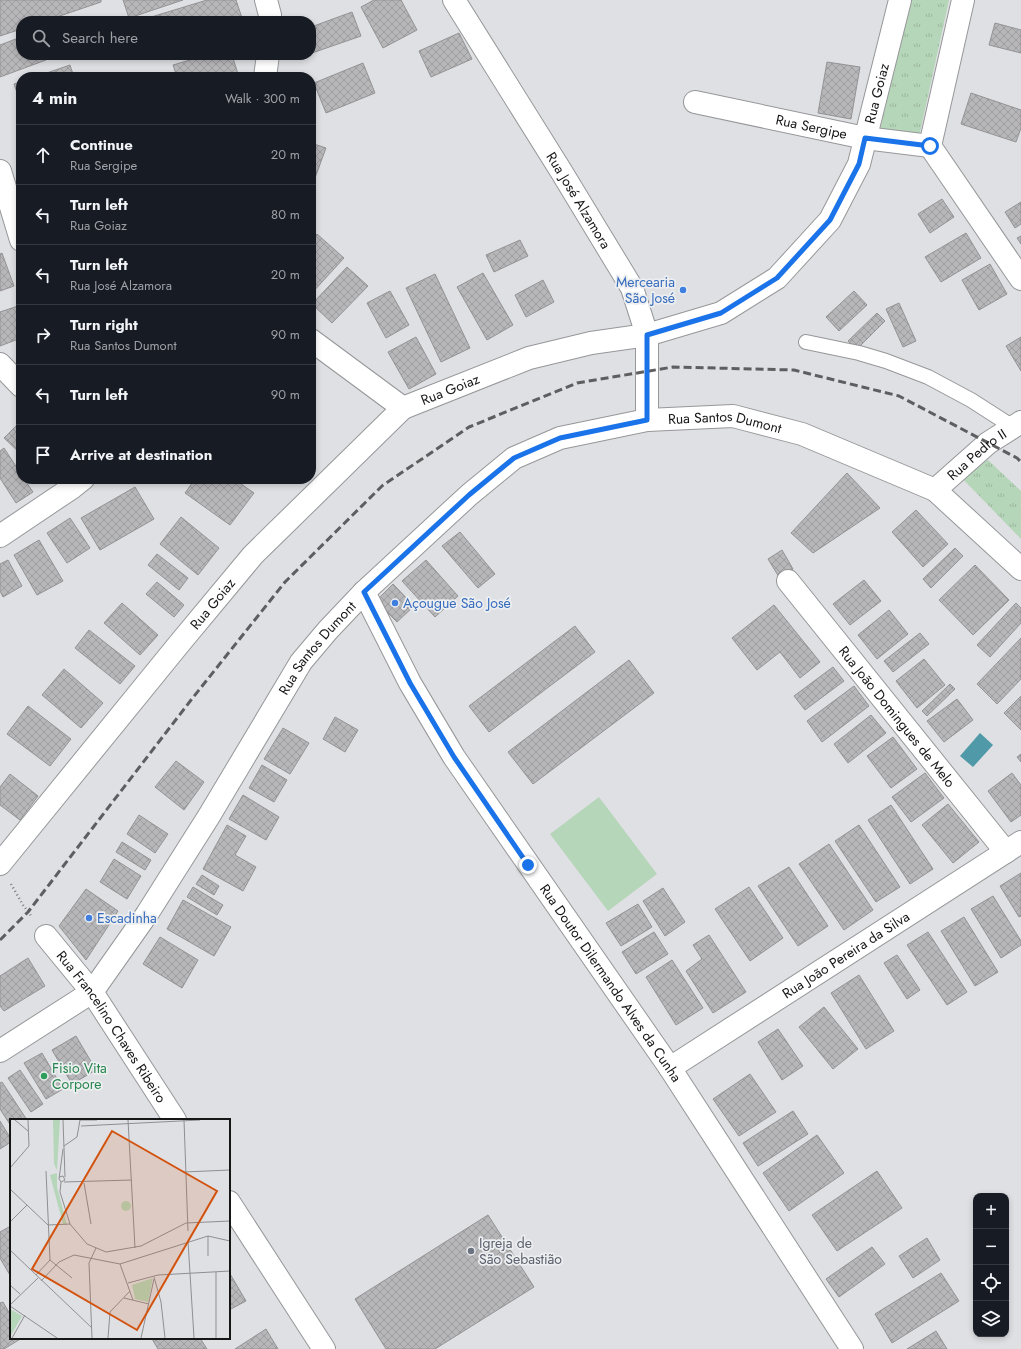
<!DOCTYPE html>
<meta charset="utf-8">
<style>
body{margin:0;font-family:Jost,sans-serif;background:#20242c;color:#f1f3f6}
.controls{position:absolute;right:12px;bottom:12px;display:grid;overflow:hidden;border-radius:8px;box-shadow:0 2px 6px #0003}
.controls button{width:36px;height:36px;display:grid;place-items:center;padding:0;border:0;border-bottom:1px solid #363941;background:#171b24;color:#f1f3f6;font:20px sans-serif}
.stop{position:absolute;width:12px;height:12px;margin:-9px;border:3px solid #1a73e8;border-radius:50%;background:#fff}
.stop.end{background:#1a73e8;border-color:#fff;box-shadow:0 1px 4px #0008}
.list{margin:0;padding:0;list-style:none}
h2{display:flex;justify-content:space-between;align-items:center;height:52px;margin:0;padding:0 16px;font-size:17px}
h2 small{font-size:13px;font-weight:400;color:#9ea1a6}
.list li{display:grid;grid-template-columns:26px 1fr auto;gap:12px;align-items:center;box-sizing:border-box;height:60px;padding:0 16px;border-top:1px solid #363941}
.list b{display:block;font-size:15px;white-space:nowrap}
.list p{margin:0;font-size:13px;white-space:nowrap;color:#9ea1a6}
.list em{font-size:13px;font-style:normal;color:#9ea1a6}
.icon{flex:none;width:22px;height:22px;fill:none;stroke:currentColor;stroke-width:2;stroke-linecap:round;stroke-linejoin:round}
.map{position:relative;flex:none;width:1021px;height:1349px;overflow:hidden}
.search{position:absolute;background:#171b24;box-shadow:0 2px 6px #0003;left:16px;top:16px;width:300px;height:44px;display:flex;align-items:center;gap:10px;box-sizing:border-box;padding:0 14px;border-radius:16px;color:#9ea1a6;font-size:15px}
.panel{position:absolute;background:#171b24;box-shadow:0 2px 6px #0003;left:16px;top:72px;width:300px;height:412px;border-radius:16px}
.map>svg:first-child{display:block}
</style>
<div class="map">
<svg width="1021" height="1349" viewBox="0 0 1021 1349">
<defs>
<pattern id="grass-tufts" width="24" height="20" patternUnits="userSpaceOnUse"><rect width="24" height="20" fill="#b6d6b9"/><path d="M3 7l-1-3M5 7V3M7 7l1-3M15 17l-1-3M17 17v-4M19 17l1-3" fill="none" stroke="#9cb79e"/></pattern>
<pattern id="building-cross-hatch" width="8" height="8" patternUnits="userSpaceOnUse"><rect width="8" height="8" fill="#b7b6b9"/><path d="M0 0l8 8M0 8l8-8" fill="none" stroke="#9d9c9e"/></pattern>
</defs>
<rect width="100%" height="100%" fill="#dfe0e3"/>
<path fill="url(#grass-tufts)" d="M910,0H949L919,137L880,130Z
M988,460L1021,491V539L956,472Z"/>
<path fill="#b6d6b9" d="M599,797L657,874L608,911L550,834Z"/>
<path fill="#4f99a8" d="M980,733L993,745L973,767L960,756Z"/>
<path fill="url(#building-cross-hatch)" stroke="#939295" d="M0,0H101V2L45,21H21V29L0,36Z
M123,0H183L129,18Z
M207,0H236L243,21H149L148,18Z
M374,0H401L417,30L383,48L361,7Z
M352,12L361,36L312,53L311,27Z
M995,23L1021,30V53L989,45Z
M459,33L472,59L431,77L419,51Z
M21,37V55H44L46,60L0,77V45Z
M207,55H232L239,77H177L173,65Z
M827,62L860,67L851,119L818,113Z
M363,63L375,93L326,113L314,83Z
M70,65L74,77H35Z
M21,82V104L14,84Z
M971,93L1021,110V128L1016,142L961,124Z
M311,143L326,148L312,186H311Z
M942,199L954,217L930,233L918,214Z
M1021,202V224L1015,228L1005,212Z
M966,233L981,258L941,282L925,257Z
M317,234L344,258L311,294V241Z
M1021,236V244L1017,238Z
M520,240L528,256L494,272L486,255Z
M2,253L14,286L0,291V254Z
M990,264L1007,294L979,310L962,280Z
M347,267L368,286L332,323L312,304Z
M483,273L513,325L487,340L457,287Z
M435,274L470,348L441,362L406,288Z
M543,280L554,302L526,317L515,295Z
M390,291L409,325L386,338L367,303Z
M854,291L867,305L839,331L826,317Z
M899,303L916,341L903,347L886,309Z
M21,305V338L0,346V312Z
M877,313L885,321L857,349L848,341Z
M416,337L436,374L409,389L388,352Z
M1021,337V371L1006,346Z
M21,421V454L4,438Z
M4,448L21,474V479H24L33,492L16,503L0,478V451Z
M847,473L880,508L813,553L791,533Z
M195,479H234L254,493L230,525L185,493Z
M135,487L154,519L100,550L81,518Z
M916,510L948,544L923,567L892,532Z
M181,517L219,548L198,575L160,544Z
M70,518L90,548L67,563L47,533Z
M460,532L495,574L478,588L442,546Z
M39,540L63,581L37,595L14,555Z
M955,548L963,556L931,588L923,579Z
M782,550L793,569L779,577L768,559Z
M157,554L188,578L179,590L148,565Z
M8,560L22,586L3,597L0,591V564Z
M426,560L458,596L435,617L402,581Z
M975,565L1009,600L973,635L939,600Z
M864,580L881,601L850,625L833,604Z
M157,582L184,605L174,617L146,594Z
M393,584L414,606L397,622L376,601Z
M122,603L158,635L140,655L104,623Z
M1016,603L1021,608V623L990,657L977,645Z
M774,605L820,662L800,678L780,652L757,670L732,638Z
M889,610L908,634L877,659L858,635Z
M575,626L595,652L489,732L469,706Z
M89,630L135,666L120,684L75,648Z
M920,633L929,644L893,672L884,661Z
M1021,638V679L997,704L977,684Z
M924,659L945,685L917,708L896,681Z
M629,660L654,693L533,784L508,752Z
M833,667L844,681L805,710L794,696Z
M64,669L103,703L81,728L42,695Z
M950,684L955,689L927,716L922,711Z
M854,686L869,706L822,742L807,721Z
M1021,696V730L1004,713Z
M957,699L973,720L944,742L927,721Z
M28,706L71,739L50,766L7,734Z
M871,715L886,733L848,763L834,744Z
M335,717L358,730L345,752L323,739Z
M283,728L309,743L290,774L264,759Z
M893,737L917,769L891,788L867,756Z
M1021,754V762L1017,757Z
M176,761L204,782L184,810L155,787Z
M262,765L287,780L274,802L249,788Z
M925,773L944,798L911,822L892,797Z
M1012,773L1021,785V815L1011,822L988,791Z
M10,774L38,796L20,820L0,805V787Z
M243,795L279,817L266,840L229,819Z
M948,804L979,842L953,863L922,825Z
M891,805L933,869L910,884L868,820Z
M139,815L168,834L155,853L127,834Z
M227,825L246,836L235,855L256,867L243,891L203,869Z
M859,825L900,887L876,902L835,841Z
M122,842L151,860L145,870L116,852Z
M829,844L873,910L844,930L799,864Z
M114,859L141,876L127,899L100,882Z
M789,867L828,926L798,946L758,886Z
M1021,873V916L1019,917L1000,886Z
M202,875L219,886L214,895L196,884Z
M193,887L223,905L217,915L187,897Z
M749,887L783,938L750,961L715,909Z
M663,888L685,922L665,936L643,901Z
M86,889L118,911L86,960L59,926Z
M993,896L1021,941V945L1001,958L971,909Z
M183,900L231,927L214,956L167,929Z
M638,904L652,927L621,946L606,923Z
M964,917L998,972L975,986L941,931Z
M654,932L668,954L636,974L622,952Z
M928,932L967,992L947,1005L907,945Z
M709,935L746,992L713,1013L686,971L702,959L693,945Z
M160,937L198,960L182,988L143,964Z
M897,955L920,990L907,999L884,963Z
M28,958L45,986L4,1011L0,1006V976Z
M672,960L703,1008L676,1025L646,977Z
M859,975L894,1031L866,1049L831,993Z
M824,1007L858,1049L833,1069L799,1027Z
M778,1029L803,1066L782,1080L758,1042Z
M76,1036L96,1070L72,1084L52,1050Z
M42,1053L63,1089L46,1099L24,1063Z
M20,1070L43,1104L31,1112L8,1078Z
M750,1074L776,1112L739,1136L713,1099Z
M2,1082L27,1120H11V1126L0,1109V1083Z
M793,1111L808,1134L758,1166L743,1143Z
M0,1121L11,1139V1142L0,1149Z
M817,1135L844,1173L789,1211L763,1173Z
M877,1171L902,1208L837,1251L812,1215Z
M488,1215L534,1287L435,1349H386L355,1299Z
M9,1227L11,1231V1277L0,1258V1232Z
M927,1238L940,1260L913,1278L899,1256Z
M872,1247L885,1264L839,1297L826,1279Z
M229,1272L246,1301L229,1310Z
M941,1273L959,1301L892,1343L875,1314Z
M3,1302L11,1316V1338H22L4,1349H0V1303Z
M266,1329L278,1349H235Z
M936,1331L947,1349H907Z
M154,1338H200L207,1349H158L152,1339Z"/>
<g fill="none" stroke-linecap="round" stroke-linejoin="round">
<defs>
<path id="lane" d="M806,342L859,353L886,361L928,377L971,400L1013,427"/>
<g id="street">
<path d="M266,0L270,15V21"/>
<path id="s1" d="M454,0L561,171L632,288L647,335V420"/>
<path d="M265,77L268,55"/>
<path id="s2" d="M695,102L865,138L930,146"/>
<path d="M930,146L1021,279"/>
<path d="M930,146L963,0"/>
<path d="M0,171L21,240"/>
<path d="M311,340L403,408"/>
<path d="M0,364L21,386"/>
<path d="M0,536L73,487L83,479"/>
<path id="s3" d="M788,581L1006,852"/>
<path id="s4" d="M364,592L410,683L454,757L670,1068L852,1349"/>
<path id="s5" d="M0,864L179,644L253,555L403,408L529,358L591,343L647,335L721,313L777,278L830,220L859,164L900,0"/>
<path id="s6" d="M46,936L92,992L175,1120"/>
<path id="s7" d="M670,1068L1021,842"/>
<path d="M229,1202L324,1349"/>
</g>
<g id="secondary">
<path id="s8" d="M935,490L988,443L1021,422"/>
<path id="s9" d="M0,1051L92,992L147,914L209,816L301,662L328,630L364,592L469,495L514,458L560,438L647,420L733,416L802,434L935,490L1021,569"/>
</g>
</defs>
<use href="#lane" stroke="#969799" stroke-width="16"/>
<use href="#street" stroke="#969799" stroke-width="24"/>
<use href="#secondary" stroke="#969799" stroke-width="24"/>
<path stroke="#7f7f81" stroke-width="2.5" stroke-dasharray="1 3" stroke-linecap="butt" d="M11,884L23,905L32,917"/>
<use href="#lane" stroke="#fff" stroke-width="14"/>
<use href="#street" stroke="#fff" stroke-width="22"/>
<use href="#secondary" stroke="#fff" stroke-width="22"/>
<path stroke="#5e5e60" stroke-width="3" stroke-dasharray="8 4" stroke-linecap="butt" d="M0,940L28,912L191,700L285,582L382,486L469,427L577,383L673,367L794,370L899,396L1017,458L1021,462"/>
</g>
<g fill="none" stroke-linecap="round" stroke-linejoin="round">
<path stroke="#1a73e8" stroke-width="5" d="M528,865L454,757L410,683L364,592L469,495L514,458L560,438L647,420V335L721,313L777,278L830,220L859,164L865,138L930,146"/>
</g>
<g fill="#3f7fe0" stroke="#eceef0" stroke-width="1.5">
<circle cx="683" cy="290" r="4"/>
<circle cx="395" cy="603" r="4"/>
<circle cx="89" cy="918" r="4"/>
</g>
<circle fill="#2e9e5b" stroke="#eceef0" stroke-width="1.5" cx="44" cy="1076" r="4"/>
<circle fill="#6b7280" stroke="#eceef0" stroke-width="1.5" cx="471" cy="1251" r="4"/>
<g text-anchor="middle" stroke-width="3.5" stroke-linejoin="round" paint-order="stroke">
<g font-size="14" fill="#161617" stroke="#eceef0">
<text dy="5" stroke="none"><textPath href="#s5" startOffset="1223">Rua Goiaz</textPath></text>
<text dy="5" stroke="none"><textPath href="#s2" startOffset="119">Rua Sergipe</textPath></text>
<text dy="5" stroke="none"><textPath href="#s1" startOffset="236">Rua José Alzamora</textPath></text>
<text dy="5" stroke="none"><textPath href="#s5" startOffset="660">Rua Goiaz</textPath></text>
<text dy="5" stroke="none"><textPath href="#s9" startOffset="1013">Rua Santos Dumont</textPath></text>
<text dy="5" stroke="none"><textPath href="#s8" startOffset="55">Rua Pedro II</textPath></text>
<text dy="5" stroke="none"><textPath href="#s5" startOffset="336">Rua Goiaz</textPath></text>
<text dy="5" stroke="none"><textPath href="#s9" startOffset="521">Rua Santos Dumont</textPath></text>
<text dy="5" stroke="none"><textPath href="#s3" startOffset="174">Rua João Domingues de Melo</textPath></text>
<text dy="5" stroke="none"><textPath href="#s7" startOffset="209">Rua João Pereira da Silva</textPath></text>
<text dy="5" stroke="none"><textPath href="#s4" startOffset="463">Rua Doutor Dilermando Alves da Cunha</textPath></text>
<text dy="5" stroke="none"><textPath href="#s6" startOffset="112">Rua Francelino Chaves Ribeiro</textPath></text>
</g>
<g font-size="14" fill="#366cbe" stroke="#eceef0" text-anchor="start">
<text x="675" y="287" text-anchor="end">Mercearia<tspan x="675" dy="16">São José</tspan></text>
<text x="403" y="608">Açougue São José</text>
<text x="97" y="923">Escadinha</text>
</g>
<g font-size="14" fill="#27864d" stroke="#eceef0" text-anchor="start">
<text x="52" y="1073">Fisio Vita<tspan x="52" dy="16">Corpore</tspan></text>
</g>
<g font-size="14" fill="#5b616d" stroke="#eceef0" text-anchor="start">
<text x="479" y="1248">Igreja de<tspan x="479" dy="16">São Sebastião</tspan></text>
</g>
</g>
<g transform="translate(10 1119)">
<rect width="220" height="220" fill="#dfe0e3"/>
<path d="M43,1H50L47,51L44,45ZM47,54V68L57,106L53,105L40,56ZM143,159L138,183L125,180L122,166ZM0,190L12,197L0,218Z" fill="#b6d6b9"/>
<path d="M111 87a5 5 0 1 1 10 0a5 5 0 1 1-10 0Z" fill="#b6d6b9"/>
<path fill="none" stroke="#8f8f91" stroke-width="1" d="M5,1L18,12M53,1L55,58M70,1H87M118,1L125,129M174,1L178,112M71,7L190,1M54,27L67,18L70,1M0,49L19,27L18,1M36,52L40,141M174,53L220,51M49,58L53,57L55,61L51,63L49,60L53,30M51,63L50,73L60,105M54,63L122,61M74,64L81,105M0,70L38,106L60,105L77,125L96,133L131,127L176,104L220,102M0,103L17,86M198,117V137M178,122L184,219M0,131L82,209M40,141L62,159M110,145L123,181M206,153V219M26,156L40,141M144,158L151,183L155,219M31,162L49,143L64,136L110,145L198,117L220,122M118,164L148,156L220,152M0,166L10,175M114,179L139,185M0,186L28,159M0,187L47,219M2,219L15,196M82,219L79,144L86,129M98,219L100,193L120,172M131,219L144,160"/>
<path fill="#d3520d" fill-opacity="0.15" stroke="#d3520d" stroke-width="2" d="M102,12L207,72L127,211L22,150Z"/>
<rect width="220" height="220" fill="none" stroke="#161617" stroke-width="2"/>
</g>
</svg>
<div class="controls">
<button>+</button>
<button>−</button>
<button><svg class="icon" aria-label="locate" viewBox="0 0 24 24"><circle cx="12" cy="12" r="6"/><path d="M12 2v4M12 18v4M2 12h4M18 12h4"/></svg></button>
<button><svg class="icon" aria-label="layers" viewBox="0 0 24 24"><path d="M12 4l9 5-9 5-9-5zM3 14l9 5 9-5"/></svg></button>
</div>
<div class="stop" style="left:930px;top:146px"></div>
<div class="stop end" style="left:528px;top:865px"></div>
<div class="search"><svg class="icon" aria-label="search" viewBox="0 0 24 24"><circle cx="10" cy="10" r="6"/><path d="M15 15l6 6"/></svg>Search here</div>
<section class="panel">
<h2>4 min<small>Walk · 300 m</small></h2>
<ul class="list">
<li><svg class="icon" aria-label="ahead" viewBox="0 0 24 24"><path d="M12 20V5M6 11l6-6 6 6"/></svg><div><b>Continue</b><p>Rua Sergipe</p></div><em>20 m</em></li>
<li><svg class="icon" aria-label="left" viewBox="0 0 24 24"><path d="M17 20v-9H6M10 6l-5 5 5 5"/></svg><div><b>Turn left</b><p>Rua Goiaz</p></div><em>80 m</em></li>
<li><svg class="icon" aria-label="left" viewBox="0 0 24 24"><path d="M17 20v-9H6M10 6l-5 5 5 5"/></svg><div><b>Turn left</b><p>Rua José Alzamora</p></div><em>20 m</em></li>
<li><svg class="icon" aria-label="right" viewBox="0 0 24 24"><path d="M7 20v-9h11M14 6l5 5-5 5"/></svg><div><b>Turn right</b><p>Rua Santos Dumont</p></div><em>90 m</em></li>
<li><svg class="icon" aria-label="left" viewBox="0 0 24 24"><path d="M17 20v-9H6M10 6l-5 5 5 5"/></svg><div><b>Turn left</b></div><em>90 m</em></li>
<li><svg class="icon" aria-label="arrive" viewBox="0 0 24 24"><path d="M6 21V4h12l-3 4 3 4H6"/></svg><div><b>Arrive at destination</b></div></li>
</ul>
</section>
</div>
